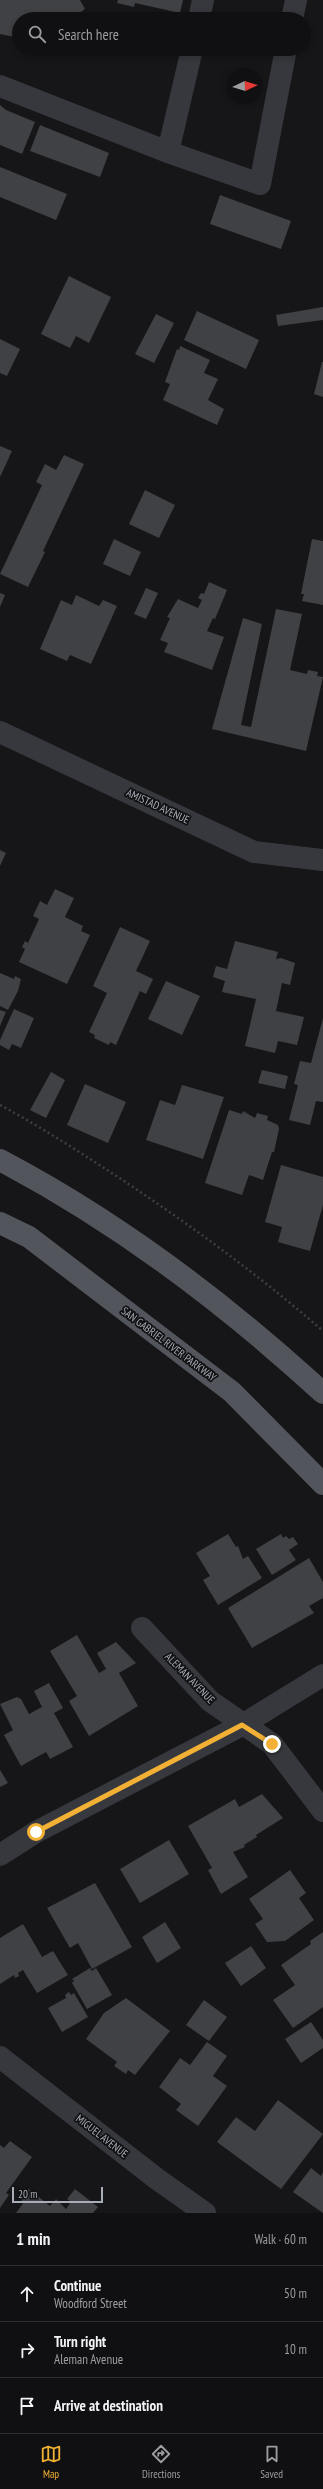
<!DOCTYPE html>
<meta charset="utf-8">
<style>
body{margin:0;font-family:"PT Sans Narrow",sans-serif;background:#19191b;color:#f1f3f6}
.compass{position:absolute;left:227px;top:68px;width:36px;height:36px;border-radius:50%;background:#101012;box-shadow:0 2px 6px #0003;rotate:86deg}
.scale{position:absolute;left:12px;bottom:10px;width:91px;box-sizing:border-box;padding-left:4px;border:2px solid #a8adb8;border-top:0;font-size:11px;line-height:14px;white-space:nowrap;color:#a8adb8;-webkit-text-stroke:3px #111113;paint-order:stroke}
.stop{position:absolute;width:12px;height:12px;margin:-9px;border:3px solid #f2b134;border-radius:50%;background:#fff}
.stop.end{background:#f2b134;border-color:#fff;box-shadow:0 1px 4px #0008}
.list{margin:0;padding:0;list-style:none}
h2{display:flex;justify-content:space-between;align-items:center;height:52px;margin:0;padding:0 16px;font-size:17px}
h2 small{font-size:13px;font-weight:400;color:#9c9d9f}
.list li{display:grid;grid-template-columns:26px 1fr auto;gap:12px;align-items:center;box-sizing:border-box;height:56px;padding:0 16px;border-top:1px solid #303032}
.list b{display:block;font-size:15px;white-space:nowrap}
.list p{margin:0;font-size:13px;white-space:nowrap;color:#9c9d9f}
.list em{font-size:13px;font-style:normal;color:#9c9d9f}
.icon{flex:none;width:22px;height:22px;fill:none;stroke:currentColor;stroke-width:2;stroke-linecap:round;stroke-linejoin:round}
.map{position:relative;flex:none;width:323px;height:2213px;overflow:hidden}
.search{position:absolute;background:#101012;box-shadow:0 2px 6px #0003;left:12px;right:12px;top:12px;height:44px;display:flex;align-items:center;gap:10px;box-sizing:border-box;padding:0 14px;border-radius:22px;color:#9c9d9f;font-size:15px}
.sheet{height:220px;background:#101012}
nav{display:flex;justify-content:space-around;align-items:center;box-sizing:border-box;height:56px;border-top:1px solid #303032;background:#101012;font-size:11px;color:#9c9d9f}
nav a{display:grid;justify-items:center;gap:2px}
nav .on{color:#f2b134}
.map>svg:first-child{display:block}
</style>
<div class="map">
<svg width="323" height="2213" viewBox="0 0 323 2213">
<rect width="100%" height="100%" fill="#161618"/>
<path fill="#404145" d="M0,0H80L85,9L71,19H19V38L0,34Z
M118,0H183L180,13L135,3L134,7L117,3Z
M0,105L6,110L35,122L22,154L0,145Z
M40,125L109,153L100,177L30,151Z
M0,167L67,194L56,220L0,197Z
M220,195L291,221L281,249L210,224Z
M69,276L111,297L89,343L76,336L70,348L41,334Z
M323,307V320L278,326L276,315Z
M197,311L259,340L246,369L184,340Z
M156,314L174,323L154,363L135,354Z
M0,339L20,349L7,376L0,373Z
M180,346L210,360L204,373L218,379L208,400L224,409L217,425L163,400L170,384L165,382L177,349L179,350Z
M322,362H323V397L314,394Z
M0,446L12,451L0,477Z
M64,455L84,464L43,551L45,552L28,587L0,574L42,485L36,482L45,464L56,470Z
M145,490L175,505L159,538L129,524Z
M114,539L141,552L130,576L103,564Z
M312,539L323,541V605L302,601L304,594H301Z
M209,582L227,590L215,619L213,618L207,631L224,637L212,670L164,652L168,643L160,640L170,618L167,617L178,599L198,608L202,600L198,598L201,593L204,594Z
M146,588L158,593L146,619L134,614Z
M0,593L5,595L0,607Z
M76,595L99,606L103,600L117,606L91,664L70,655L67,661L40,649L61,600L72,605Z
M276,609L302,614L290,670L307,674L308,670L318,672L317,676L323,677L306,751L212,729L243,618L262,624L241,725L251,727Z
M0,850L6,853L0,866Z
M55,889L74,898L65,917L83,926L81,931L90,935L67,984L19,962L25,949L22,947L25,941L28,943L39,919L33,916L40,901L47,905Z
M120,927L150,941L136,971L153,979L146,994L140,991L116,1045L110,1042L109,1045L94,1038L95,1035L89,1032L107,993L93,986Z
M235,941L278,952L276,959L281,958L295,963L290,985L282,983L276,1011L304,1017L297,1045L278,1041L275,1053L245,1046L256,999L222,992L225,981L213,977L216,966L227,969Z
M0,973L14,979L15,976L21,979L18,991L8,1010L0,1006Z
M166,981L200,996L182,1035L148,1019Z
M14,1009L34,1018L21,1048L12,1044L9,1050L0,1045V1040Z
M0,1010L6,1012L0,1026Z
M323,1018V1102L316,1101L310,1125L289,1120L298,1085L294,1084L300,1061L311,1063Z
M262,1070L288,1076L285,1089L258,1083Z
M51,1072L65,1080L46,1118L30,1110Z
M85,1084L126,1102L108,1143L67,1125Z
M182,1085L224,1097L203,1159L146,1140L160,1100L175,1105Z
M229,1110L242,1114L243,1111L255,1118L257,1113L268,1116L267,1120L278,1125L279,1129L274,1152H272L263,1180L249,1175L242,1195L205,1183Z
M281,1165L323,1177V1205L310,1251L278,1242L282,1227L265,1222Z
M228,1534L236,1547L238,1546L243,1559L248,1556L262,1578L218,1605L203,1580L210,1576L196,1553Z
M281,1534L283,1538L286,1536L289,1539L293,1537L298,1544L289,1550L296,1560L272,1575L256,1549Z
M309,1558L323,1582V1598L309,1606L314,1613L252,1648L228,1608Z
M77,1635L99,1673L106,1669L97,1653L116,1642L136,1663L119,1673L138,1706L89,1736L69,1701L77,1696L50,1651Z
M49,1683L63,1708L54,1713L73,1747L50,1759L46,1752L21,1766L4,1735L13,1730L0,1704L17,1697L21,1699L29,1714L42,1707L34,1691Z
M0,1770L8,1783L0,1787Z
M262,1794L283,1818L256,1835L257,1837L244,1845L245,1847L233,1852L248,1877L221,1894L208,1870L212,1868L188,1826L235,1799L239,1807Z
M169,1840L189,1874L140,1903L120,1869Z
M290,1870L306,1893L299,1898L314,1920L285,1941L267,1942L255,1924L263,1919L249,1899Z
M95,1883L132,1947L92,1969L78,1943L70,1948L47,1908Z
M165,1922L181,1948L157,1963L142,1937Z
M23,1924L42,1957L53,1951L68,1975L37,1993L23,1970L18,1973L19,1976L15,1978L14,1975L0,1984V1938Z
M323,1932V2007L293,2028L273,2000L295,1985L281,1965L311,1944L310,1941Z
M251,1946L266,1968L241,1986L225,1963Z
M90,1968L92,1971L96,1968L112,1995L87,2009L72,1983L74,1981L72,1979Z
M69,1992L71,1995L74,1993L88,2017L62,2032L48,2008L66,1998L65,1995Z
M126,1998L170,2031L135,2075L128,2070L126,2074L114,2066L117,2062L86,2039L104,2013Z
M204,2000L227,2017L209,2041L186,2025Z
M311,2022L323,2040V2048L301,2063L285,2039Z
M207,2042L227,2056L213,2076L227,2086L198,2126L176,2110L181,2104L159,2087L180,2058L190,2065Z
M278,2100L323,2134L281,2189L217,2142L236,2117L255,2131Z
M10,2141L32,2157L6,2193L9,2195L0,2208V2145L4,2148Z
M311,2168L321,2176L323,2172V2213L293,2192Z
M29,2189L50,2206L56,2199L66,2209L71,2202L67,2199L75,2189L98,2207L93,2213H16L24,2202L21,2200Z"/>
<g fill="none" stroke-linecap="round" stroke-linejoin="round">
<path stroke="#3d3f44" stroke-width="2.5" stroke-dasharray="2 3" stroke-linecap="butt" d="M0,1105C43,1128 84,1155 124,1181C193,1227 260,1276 323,1331"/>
<path stroke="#37383d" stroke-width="22" d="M199,19L203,0
M292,19L296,0
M0,86L168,152L260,184L286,49
M168,152L192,49
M0,732L254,852L323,860
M142,1628L210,1701L272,1744L323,1811
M0,1855L36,1832L242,1725L323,1675
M0,2057L157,2179L205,2213"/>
<path stroke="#53555c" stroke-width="22" d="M0,1160C118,1222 225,1303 323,1393
M0,1223L29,1237L232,1392L323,1484"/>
</g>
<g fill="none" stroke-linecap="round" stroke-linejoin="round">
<path stroke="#f2b134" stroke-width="5" d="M36,1832L242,1725L272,1744"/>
</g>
<g text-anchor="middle" stroke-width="3.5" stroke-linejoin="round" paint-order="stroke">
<g font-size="11" fill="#a8adb8" stroke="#111113">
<text transform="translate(158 806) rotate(25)" y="4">AMISTAD AVENUE</text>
<text transform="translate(169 1344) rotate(37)" y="4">SAN GABRIEL RIVER PARKWAY</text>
<text transform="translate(190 1678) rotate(46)" y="4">ALEMAN AVENUE</text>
<text transform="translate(102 2136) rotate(38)" y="4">MIGUEL AVENUE</text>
</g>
</g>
</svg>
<svg class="compass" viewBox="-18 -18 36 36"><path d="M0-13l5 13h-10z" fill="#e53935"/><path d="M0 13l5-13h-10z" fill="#9c9d9f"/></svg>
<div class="scale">20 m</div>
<div class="stop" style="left:36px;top:1832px"></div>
<div class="stop end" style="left:272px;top:1744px"></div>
<div class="search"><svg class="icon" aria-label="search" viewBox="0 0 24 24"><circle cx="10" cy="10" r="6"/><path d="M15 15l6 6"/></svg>Search here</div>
</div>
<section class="sheet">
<h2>1 min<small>Walk · 60 m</small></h2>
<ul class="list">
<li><svg class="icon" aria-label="ahead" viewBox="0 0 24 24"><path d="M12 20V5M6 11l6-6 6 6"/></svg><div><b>Continue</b><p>Woodford Street</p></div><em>50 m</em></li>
<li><svg class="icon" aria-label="right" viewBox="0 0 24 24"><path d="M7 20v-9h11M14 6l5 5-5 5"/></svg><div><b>Turn right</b><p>Aleman Avenue</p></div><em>10 m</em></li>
<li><svg class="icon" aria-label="arrive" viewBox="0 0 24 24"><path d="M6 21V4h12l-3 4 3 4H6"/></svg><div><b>Arrive at destination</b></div></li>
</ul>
</section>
<nav>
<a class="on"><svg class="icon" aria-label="map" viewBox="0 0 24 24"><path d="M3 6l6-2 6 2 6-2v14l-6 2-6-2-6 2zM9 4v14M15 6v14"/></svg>Map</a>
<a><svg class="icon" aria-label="directions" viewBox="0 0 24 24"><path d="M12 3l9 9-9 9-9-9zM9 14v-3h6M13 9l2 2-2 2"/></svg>Directions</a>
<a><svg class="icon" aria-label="saved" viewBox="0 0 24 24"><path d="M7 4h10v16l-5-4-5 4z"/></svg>Saved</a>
</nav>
